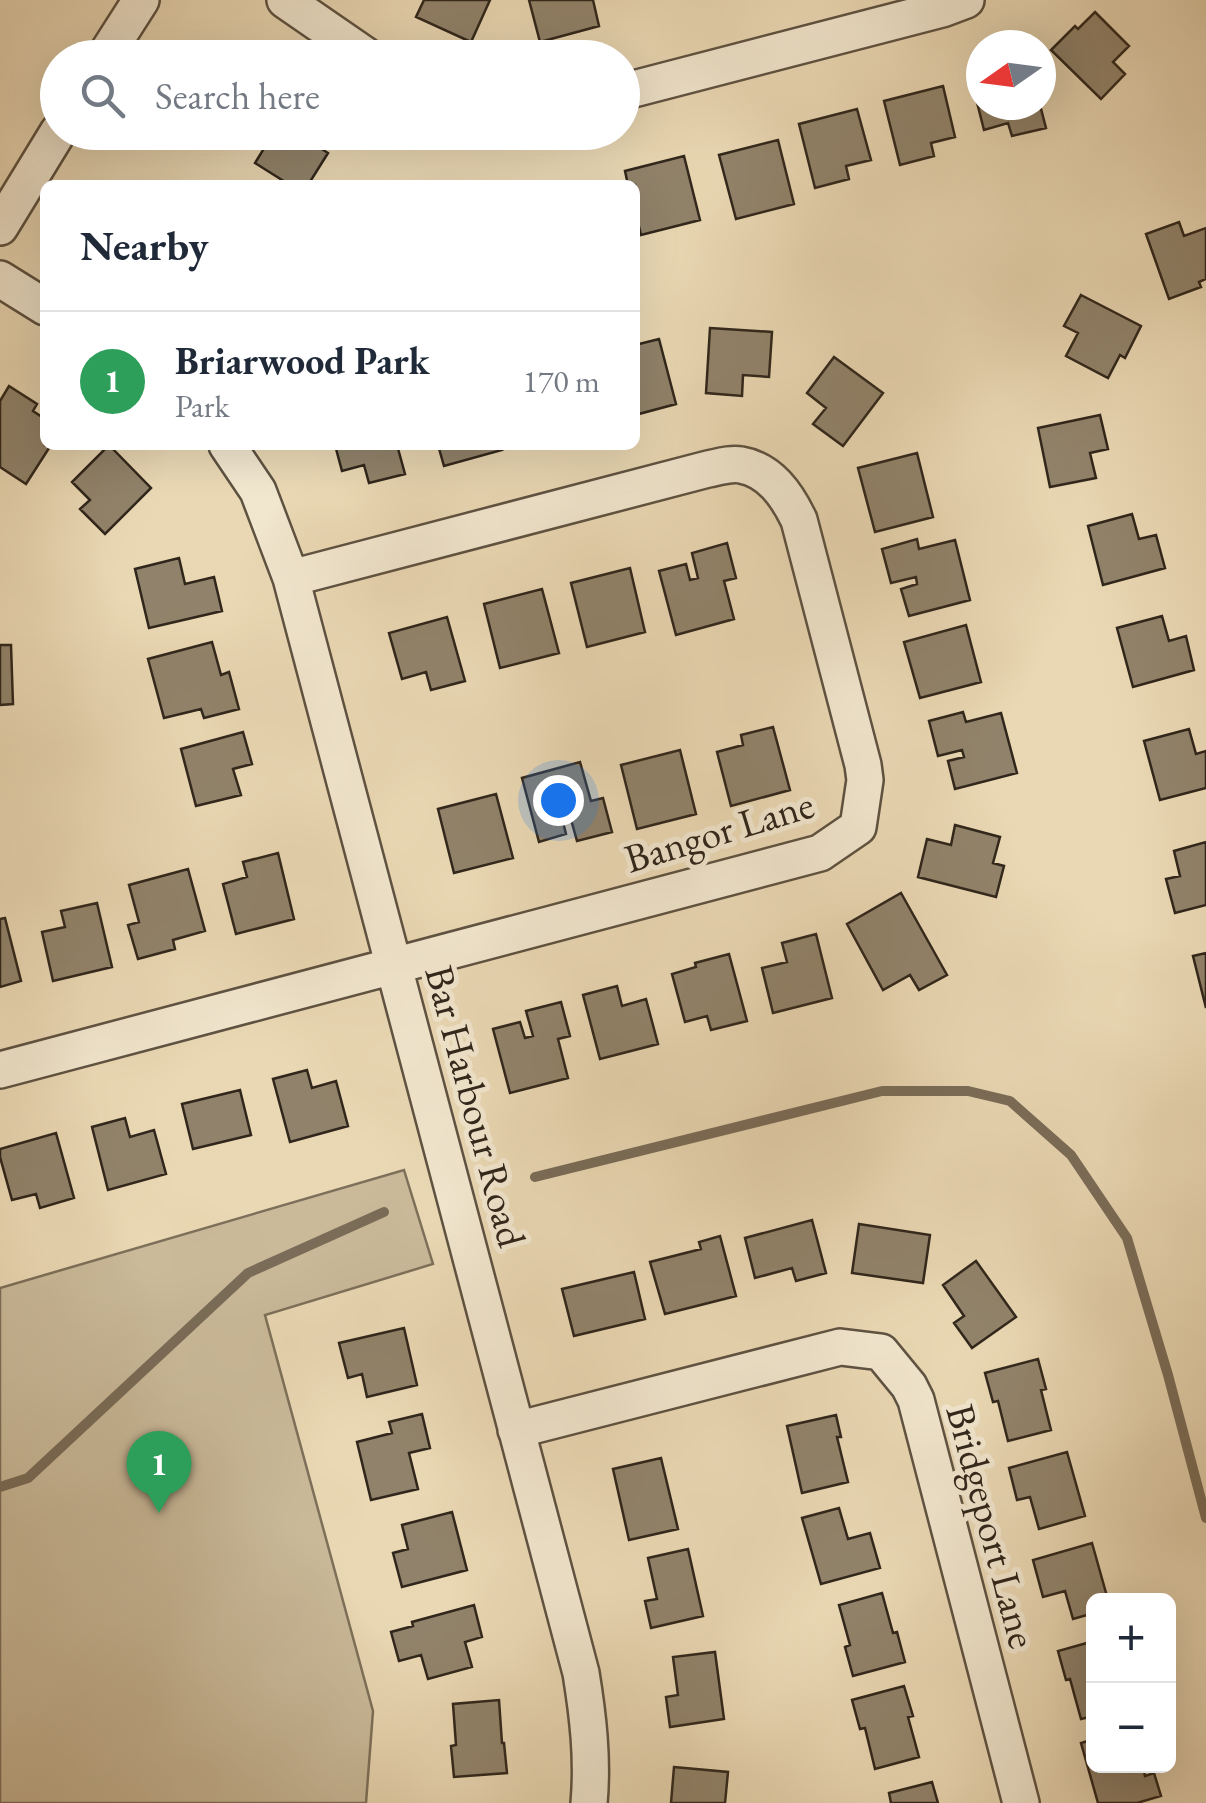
<!DOCTYPE html>
<meta charset="utf-8">
<style>
body{margin:0;font-family:"EB Garamond",serif;background:#f6f6f7;color:#1f2937}
.controls{position:absolute;right:30px;bottom:30px;display:grid;overflow:hidden;border-radius:15px;box-shadow:0 10px 40px #0002}
.controls button{width:90px;height:90px;display:grid;place-items:center;padding:0;border:0;border-bottom:2px solid #e0e1e3;background:#fff;color:#1f2937;font:50px sans-serif}
.compass{position:absolute;left:966px;top:30px;width:90px;height:90px;border-radius:50%;background:#fff;box-shadow:0 10px 40px #0002;rotate:256deg}
.you{position:absolute;left:558px;top:800px;width:35px;height:35px;margin:-25px;border:8px solid #fff;border-radius:50%;background:#1a73e8;box-shadow:0 0 0 15px #1a73e833}
.badge{display:grid;place-items:center;width:65px;height:65px;border-radius:50%;background:#8f2418;color:#fff;font-size:32px;font-weight:700}
.pin{position:absolute;translate:-50% -82px;filter:drop-shadow(0 2px 5px #0008)}
.pin::after{content:'';position:absolute;top:52px;width:35px;height:30px;background:inherit;clip-path:polygon(0 0,100% 0,50% 100%)}
.list{margin:0;padding:0;list-style:none}
h2{display:flex;justify-content:space-between;align-items:center;height:130px;margin:0;padding:0 40px;font-size:42px}
h2 small{font-size:32px;font-weight:400;color:#747a83}
.list li{display:grid;grid-template-columns:65px 1fr auto;gap:30px;align-items:center;box-sizing:border-box;height:140px;padding:0 40px;border-top:2px solid #e0e1e3}
.list b{display:block;font-size:38px;white-space:nowrap}
.list p{margin:0;font-size:32px;white-space:nowrap;color:#747a83}
.list em{font-size:32px;font-style:normal;color:#747a83}
.icon{flex:none;width:55px;height:55px;fill:none;stroke:currentColor;stroke-width:2;stroke-linecap:round;stroke-linejoin:round}
.map{position:relative;flex:none;width:1206px;height:1803px;overflow:hidden}
.search{position:absolute;background:#fff;box-shadow:0 10px 40px #0002;left:40px;top:40px;width:600px;height:110px;display:flex;align-items:center;gap:25px;box-sizing:border-box;padding:0 35px;border-radius:55px;color:#747a83;font-size:38px}
.panel{position:absolute;background:#fff;box-shadow:0 10px 40px #0002;left:40px;top:180px;width:600px;height:270px;border-radius:15px}
.map>svg:first-child{display:block}
</style>
<div class="map">
<svg width="1206" height="1803" viewBox="0 0 1206 1803">
<rect width="100%" height="100%" fill="#ead8b4"/>
<filter id="stains"><feTurbulence type="fractalNoise" baseFrequency=".002" numOctaves="4"/><feColorMatrix values="0 0 0 0 .2 0 0 0 0 .09 0 0 0 0 .02 0 0 0 .5 -.17"/></filter>
<radialGradient id="worn" r=".72"><stop offset=".6" stop-color="#630" stop-opacity="0"/><stop offset="1" stop-color="#630" stop-opacity=".3"/></radialGradient>
<path fill="#caba9a" stroke="#7d705a" stroke-width="2.5" d="M404,1170L433,1264L265,1315L373,1711L366,1803H0V1288Z"/>
<g fill="none" stroke-linecap="round" stroke-linejoin="round">
<path stroke="#7a6c58" stroke-width="10" d="M535,1177L882,1091H968L1010,1101L1071,1155L1127,1238L1168,1375L1206,1518
M0,1487L28,1478L248,1273L384,1212"/>
</g>
<path fill="#91836b" stroke="#30261b" stroke-width="2.5" d="M424,0H490L471,42L416,17Z
M529,0H593L599,26L540,42Z
M1095,12L1129,46L1113,62L1125,74L1101,99L1051,50L1075,26L1078,29Z
M212,45L233,58H205Z
M981,77V105H1040L1046,128L1012,136L1008,123L984,130L971,79Z
M943,86L955,137L931,143L934,156L900,165L884,101Z
M857,109L871,160L846,166L849,179L815,188L799,124Z
M274,132H296L328,153L308,185H290L255,163Z
M778,140L794,204L736,219L719,155Z
M684,156L700,220L641,235L635,210V185H628L625,171Z
M1179,222L1184,236L1206,228V279L1199,282L1201,287L1169,299L1146,234Z
M1081,295L1141,326L1125,358L1120,355L1108,378L1066,356L1078,333L1064,326Z
M710,328L772,332L769,377L743,375L742,396L706,393Z
M659,339L676,404L635,415V345Z
M834,357L883,393L843,446L813,424L826,408L807,393Z
M9,386L37,404L33,411L45,419V445H51L26,484L0,467V401Z
M1100,415L1108,449L1090,453L1096,478L1050,487L1038,428Z
M109,445L151,488L105,534L80,509L90,500L72,482Z
M335,445H397L405,474L369,483L364,465L342,471Z
M438,445H500L502,450L444,466Z
M917,453L933,517L875,532L858,468Z
M1132,514L1139,539L1156,535L1165,568L1103,585L1088,526Z
M917,539L919,549L955,540L970,600L909,616L901,589L917,584L916,577L891,583L882,549Z
M727,543L736,578L724,581L734,619L676,635L659,571L686,564L690,580L698,578L692,553Z
M179,558L185,584L214,577L222,611L149,628L135,569Z
M630,568L645,632L587,647L571,583Z
M542,589L559,653L500,668L484,604Z
M1162,616L1169,641L1186,636L1194,670L1133,687L1117,628Z
M447,617L465,681L431,690L426,672L402,679L389,633Z
M966,625L981,682L920,698L904,642Z
M212,642L221,675L229,672L239,709L204,718L201,709L164,718L148,659Z
M0,645H11L13,704L0,705Z
M963,712L966,722L1001,713L1017,773L955,789L948,761L964,757L962,750L938,756L929,721Z
M773,727L790,790L731,806L717,752L743,745L741,735Z
M1189,729L1196,754L1206,751V788L1160,800L1144,741Z
M243,732L252,764L233,769L241,795L196,806L181,749Z
M680,750L696,814L637,829L621,765Z
M580,762L591,801L603,798L612,832L577,841L570,816L562,818L566,834L539,842L522,778Z
M496,794L513,858L454,873L438,809Z
M955,825L1000,837L993,863L1004,866L996,897L918,877L927,839L951,845Z
M1206,842V905L1175,913L1166,879L1180,876L1174,851Z
M278,853L294,919L236,934L223,884L247,877L243,862Z
M188,869L205,931L173,940L175,949L138,959L128,925L139,922L129,885Z
M901,893L947,975L919,990L910,975L883,990L847,924Z
M97,903L112,967L53,981L42,932L65,927L61,911Z
M5,918L21,981L0,987V919Z
M816,934L832,998L773,1013L762,968L787,962L782,943Z
M1206,953V1008L1193,956Z
M729,954L747,1021L711,1030L707,1016L685,1022L672,974L696,967L695,963Z
M617,986L622,1006L646,999L658,1044L600,1059L583,995Z
M561,1002L570,1036L558,1039L568,1078L510,1093L493,1029L520,1022L525,1038L533,1036L526,1011Z
M307,1070L312,1088L336,1081L348,1126L290,1142L273,1079Z
M240,1090L251,1135L193,1149L182,1104Z
M125,1118L130,1137L154,1130L166,1174L108,1190L92,1127Z
M56,1133L74,1198L40,1208L36,1194L12,1200L0,1157V1149Z
M812,1220L826,1273L796,1281L792,1268L755,1278L745,1238Z
M859,1224L930,1235L923,1283L852,1273Z
M720,1236L736,1296L665,1314L650,1262L701,1249L699,1242Z
M976,1261L1016,1317L972,1348L954,1323L964,1316L943,1285Z
M634,1272L645,1319L574,1336L562,1289Z
M404,1328L417,1385L367,1397L362,1374L348,1378L339,1343Z
M1038,1359L1046,1389L1041,1390L1051,1430L1008,1441L998,1401L993,1402L985,1373Z
M422,1414L430,1448L409,1453L418,1489L371,1500L357,1442L392,1433L389,1422Z
M836,1415L841,1437H837L848,1482L802,1493L787,1426Z
M1067,1452L1085,1516L1039,1529L1030,1497L1017,1500L1009,1468Z
M661,1458L678,1529L629,1540L613,1469Z
M839,1508L848,1539L870,1533L880,1568L821,1584L802,1518Z
M452,1512L467,1570L402,1587L393,1553L408,1549L402,1525Z
M1092,1543L1108,1600H1094V1613L1073,1619L1065,1591L1043,1597L1033,1560Z
M688,1549L703,1616L651,1628L645,1601L657,1599L648,1558Z
M882,1593L893,1633L897,1632L905,1662L853,1676L845,1647L850,1645L839,1605Z
M474,1605L482,1637L465,1642L472,1667L428,1679L421,1655L399,1661L391,1632L413,1626L412,1622Z
M1094,1641V1716L1081,1719L1070,1679L1066,1680L1058,1651Z
M715,1652L724,1719L670,1727L666,1697L678,1695L673,1657Z
M904,1686L913,1716L908,1717L919,1757L875,1769L865,1728L860,1729L852,1700Z
M499,1700L502,1743H504L507,1773L454,1777L451,1746L456,1745L453,1704Z
M1094,1739V1766H1143L1145,1776L1154,1773L1161,1796L1137,1803H1098L1081,1743Z
M674,1767L728,1772L725,1803H671Z
M932,1782L938,1803H891L889,1793Z"/>
<g fill="none" stroke-linecap="round" stroke-linejoin="round">
<defs>
<path id="minor" d="M285,0L369,58
M104,58L141,0
M622,92L942,9L966,0
M0,227L58,132
M0,279L45,307
M227,445L258,491L291,578L581,1673C588,1716 593,1759 589,1803
M0,1070L820,853L858,827L865,780L863,765L799,520C787,495 770,470 741,465C731,463 718,467 708,469L291,578
M516,1430L840,1347L881,1352L909,1386L916,1400L1021,1803"/>
</defs>
<use href="#minor" stroke="#5e5241" stroke-width="40"/>
<use href="#minor" stroke="#f1e6ce" stroke-width="35"/>
</g>
<g text-anchor="middle" stroke-width="10" stroke-linejoin="round" paint-order="stroke">
<g font-size="40" fill="#30261b" stroke="#f1e6ce">
<text transform="translate(719 831) rotate(-17)" y="14">Bangor Lane</text>
<text transform="translate(476 1106) rotate(75)" y="14">Bar Harbour Road</text>
<text transform="translate(992 1526) rotate(75)" y="14">Bridgeport Lane</text>
</g>
</g>
<rect width="100%" height="100%" filter="url(#stains)"/>
<rect width="100%" height="100%" fill="url(#worn)"/>
</svg>
<div class="controls">
<button>+</button>
<button>−</button>
</div>
<svg class="compass" viewBox="-18 -18 36 36"><path d="M0-13l5 13h-10z" fill="#e53935"/><path d="M0 13l5-13h-10z" fill="#747a83"/></svg>
<div class="you"></div>
<div class="pin badge" style="left:159px;top:1513px;background:#2e9e5b">1</div>
<div class="search"><svg class="icon" aria-label="search" viewBox="0 0 24 24"><circle cx="10" cy="10" r="6"/><path d="M15 15l6 6"/></svg>Search here</div>
<section class="panel">
<h2>Nearby<small></small></h2>
<ul class="list">
<li><span class="badge" style="background:#2e9e5b">1</span><div><b>Briarwood Park</b><p>Park</p></div><em>170 m</em></li>
</ul>
</section>
</div>
